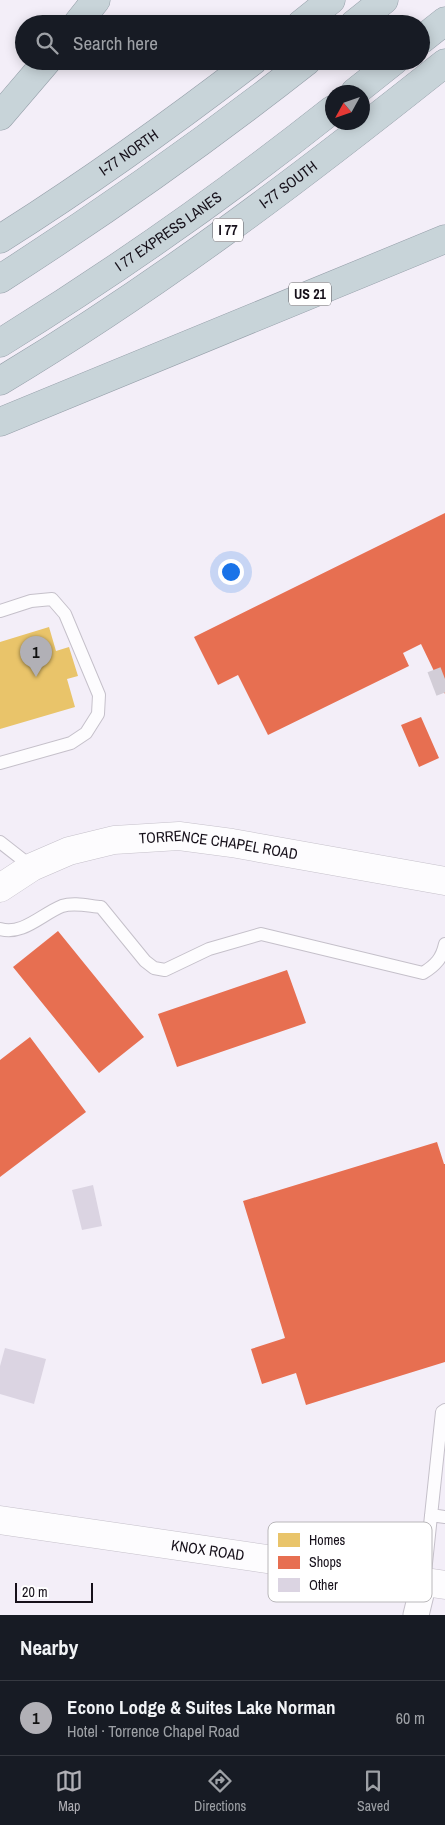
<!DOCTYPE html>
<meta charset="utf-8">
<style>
body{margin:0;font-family:"Archivo Narrow",sans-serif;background:#20242c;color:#f1f3f6}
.compass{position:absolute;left:325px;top:85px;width:45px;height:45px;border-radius:50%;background:#171b24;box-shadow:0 2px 12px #0003;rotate:230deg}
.scale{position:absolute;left:15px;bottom:12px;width:78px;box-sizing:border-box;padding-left:5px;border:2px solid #16101a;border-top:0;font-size:14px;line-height:18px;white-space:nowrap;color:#16101a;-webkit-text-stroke:4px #fff;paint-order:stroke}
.you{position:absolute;left:230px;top:571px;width:18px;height:18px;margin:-12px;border:4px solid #fff;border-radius:50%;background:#1a73e8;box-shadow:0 0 0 8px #1a73e833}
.badge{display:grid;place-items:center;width:32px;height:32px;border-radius:50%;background:#b1b0b6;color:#111;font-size:16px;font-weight:700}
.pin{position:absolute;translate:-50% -41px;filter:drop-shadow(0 1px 2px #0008)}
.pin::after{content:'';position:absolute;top:26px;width:18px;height:15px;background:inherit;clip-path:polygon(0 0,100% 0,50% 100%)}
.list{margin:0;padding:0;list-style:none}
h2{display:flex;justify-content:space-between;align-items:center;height:65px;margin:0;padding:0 20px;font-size:21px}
h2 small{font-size:16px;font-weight:400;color:#9ea1a6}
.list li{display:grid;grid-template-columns:32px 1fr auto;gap:15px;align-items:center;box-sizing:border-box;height:75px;padding:0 20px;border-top:1px solid #363941}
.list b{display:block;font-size:19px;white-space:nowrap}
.list p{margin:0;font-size:16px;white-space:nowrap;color:#9ea1a6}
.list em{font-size:16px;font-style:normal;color:#9ea1a6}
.icon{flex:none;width:28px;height:28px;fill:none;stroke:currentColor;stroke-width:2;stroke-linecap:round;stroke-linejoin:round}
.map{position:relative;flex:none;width:445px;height:1615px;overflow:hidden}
.search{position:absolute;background:#171b24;box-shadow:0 2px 12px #0003;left:15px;right:15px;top:15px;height:55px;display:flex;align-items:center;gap:12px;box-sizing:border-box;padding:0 18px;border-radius:28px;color:#9ea1a6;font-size:19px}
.sheet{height:140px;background:#171b24}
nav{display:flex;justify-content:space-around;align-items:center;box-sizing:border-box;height:70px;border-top:1px solid #363941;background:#171b24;font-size:14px;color:#9ea1a6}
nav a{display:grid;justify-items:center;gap:2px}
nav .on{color:#b1b0b6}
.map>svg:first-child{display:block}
</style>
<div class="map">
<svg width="445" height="1615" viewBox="0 0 445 1615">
<rect width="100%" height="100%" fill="#f3eef8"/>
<path fill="#e9c46a" d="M49,627L56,651L69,647L78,676L67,679L75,707L0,729V642Z"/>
<path fill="#e76f51" d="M445,513V694L421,644L403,653L409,666L268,735L238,675L218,685L194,637Z
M421,717L439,758L419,767L401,725Z
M58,931L144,1037L99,1073L13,967Z
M287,970L306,1023L177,1067L158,1014Z
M30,1037L86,1112L0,1177V1060Z
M437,1142L444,1164H445V1362L306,1405L296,1373L262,1384L251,1349L285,1338L243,1201Z"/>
<path fill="#dbd4e2" d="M93,1185L102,1226L82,1230L72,1190Z
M5,1348L46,1359L34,1404L0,1394V1366Z"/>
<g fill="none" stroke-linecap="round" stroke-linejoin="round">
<path stroke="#d2cdd7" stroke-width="25" stroke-dasharray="25 12" stroke-linecap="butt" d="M432,684L445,679"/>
<defs>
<path id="lane" d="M0,611L31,601L52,599L65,614L99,695L98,714L86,733L71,743L0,763
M0,842L32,867
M0,929C22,936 42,914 62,906C74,902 89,906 101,907L145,961L154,968L165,970L209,949L261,934L423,973C436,965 442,958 445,944
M431,1515L445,1517
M424,1582L442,1412L445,1410"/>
<path id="street" d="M416,1615L424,1582"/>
<g id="secondary">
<path id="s1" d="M0,888L32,867L69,851L114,840L179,836L232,843L445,881"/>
<path id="s2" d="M0,1520L445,1585"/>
</g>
<g id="highway">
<path d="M77,24L96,0"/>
<path d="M301,24L331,0"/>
<path d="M354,24L384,0"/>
<path d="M421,40L445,21"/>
<path d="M355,92L394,61"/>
<path d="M0,116L47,61"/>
<path id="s3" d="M0,239C87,184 171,124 253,61"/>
<path d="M0,279C106,211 208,139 307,61"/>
<path id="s4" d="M0,343C115,272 226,194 332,110"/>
<path id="s5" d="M0,381C157,287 302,177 445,63"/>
<path d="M0,422L445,239"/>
</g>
</defs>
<use href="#lane" stroke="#c5c0ca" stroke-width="14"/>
<use href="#street" stroke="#c5c0ca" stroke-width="27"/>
<use href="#secondary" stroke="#c5c0ca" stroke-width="29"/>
<use href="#highway" stroke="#959fa9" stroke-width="29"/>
<use href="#lane" stroke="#fdfcfe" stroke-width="12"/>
<use href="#street" stroke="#fdfcfe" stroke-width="25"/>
<use href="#secondary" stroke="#fdfcfe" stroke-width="28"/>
<use href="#highway" stroke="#c8d4d9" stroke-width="28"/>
</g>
<g text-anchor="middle" stroke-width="5" stroke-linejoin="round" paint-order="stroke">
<g fill="#fff" stroke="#5c585f" stroke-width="1">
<rect x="213" y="218.5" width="30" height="23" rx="4"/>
<rect x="289" y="282.5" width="42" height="23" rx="4"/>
</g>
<g font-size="14" font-weight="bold" fill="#16101a">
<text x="228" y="235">I 77</text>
<text x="310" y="299">US 21</text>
</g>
<g font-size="15" fill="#16101a" stroke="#fff">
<text dy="5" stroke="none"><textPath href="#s3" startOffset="155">I-77 NORTH</textPath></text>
<text dy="5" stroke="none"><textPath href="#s5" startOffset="349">I-77 SOUTH</textPath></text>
<text dy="5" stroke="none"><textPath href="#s4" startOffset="202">I 77 EXPRESS LANES</textPath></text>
<text dy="5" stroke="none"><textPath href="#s1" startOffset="230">TORRENCE CHAPEL ROAD</textPath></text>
<text dy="5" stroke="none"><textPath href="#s2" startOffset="210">KNOX ROAD</textPath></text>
</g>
</g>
<rect x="268" y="1522" width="164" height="80" rx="8" fill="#fff" stroke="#b9b7ba" stroke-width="1"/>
<rect x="278" y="1533" width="22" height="14" fill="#e9c46a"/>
<rect x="278" y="1556" width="22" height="13" fill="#e76f51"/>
<rect x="278" y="1578" width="22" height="14" fill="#dbd4e2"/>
<g font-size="14" fill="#16101a">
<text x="309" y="1545">Homes</text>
<text x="309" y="1567">Shops</text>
<text x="309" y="1590">Other</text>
</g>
</svg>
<svg class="compass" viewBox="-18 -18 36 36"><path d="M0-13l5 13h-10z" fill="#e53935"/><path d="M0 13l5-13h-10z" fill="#9ea1a6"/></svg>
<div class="scale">20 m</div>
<div class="you"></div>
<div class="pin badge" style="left:36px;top:677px">1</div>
<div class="search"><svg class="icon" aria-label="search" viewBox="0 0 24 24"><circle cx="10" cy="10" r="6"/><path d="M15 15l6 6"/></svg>Search here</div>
</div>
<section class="sheet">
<h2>Nearby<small></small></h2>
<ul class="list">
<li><span class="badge">1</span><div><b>Econo Lodge &amp; Suites Lake Norman</b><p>Hotel · Torrence Chapel Road</p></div><em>60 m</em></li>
</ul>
</section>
<nav>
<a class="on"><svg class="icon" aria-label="map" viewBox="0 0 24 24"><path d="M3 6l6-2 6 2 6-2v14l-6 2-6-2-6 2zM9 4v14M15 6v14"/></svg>Map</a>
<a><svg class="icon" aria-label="directions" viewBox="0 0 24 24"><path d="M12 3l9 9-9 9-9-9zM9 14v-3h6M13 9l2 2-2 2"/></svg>Directions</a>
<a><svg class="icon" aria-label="saved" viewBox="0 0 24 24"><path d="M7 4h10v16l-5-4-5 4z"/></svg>Saved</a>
</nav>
